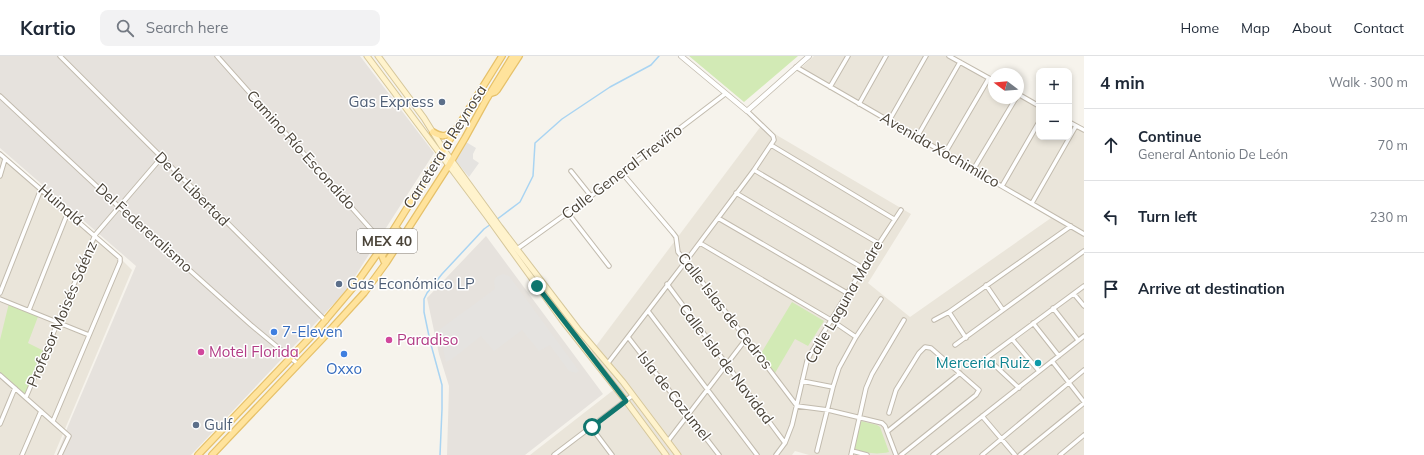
<!DOCTYPE html>
<meta charset="utf-8">
<style>
body{margin:0;font-family:Mulish,sans-serif;background:#f2f2f3;color:#1f2937}
.controls{position:absolute;right:12px;top:12px;display:grid;overflow:hidden;border-radius:8px;box-shadow:0 2px 6px #0003}
.controls button{width:36px;height:36px;display:grid;place-items:center;padding:0;border:0;border-bottom:1px solid #e0e1e3;background:#fff;color:#1f2937;font:20px sans-serif}
.compass{position:absolute;left:988px;top:12px;width:36px;height:36px;border-radius:50%;background:#fff;box-shadow:0 2px 6px #0003;rotate:286deg}
.stop{position:absolute;width:12px;height:12px;margin:-9px;border:3px solid #0f766e;border-radius:50%;background:#fff}
.stop.end{background:#0f766e;border-color:#fff;box-shadow:0 1px 4px #0008}
.list{margin:0;padding:0;list-style:none}
h2{display:flex;justify-content:space-between;align-items:center;height:52px;margin:0;padding:0 16px;font-size:17px}
h2 small{font-size:13px;font-weight:400;color:#747a83}
.list li{display:grid;grid-template-columns:26px 1fr auto;gap:12px;align-items:center;box-sizing:border-box;height:72px;padding:0 16px;border-top:1px solid #e0e1e3}
.list b{display:block;font-size:15px;white-space:nowrap}
.list p{margin:0;font-size:13px;white-space:nowrap;color:#747a83}
.list em{font-size:13px;font-style:normal;color:#747a83}
.icon{flex:none;width:22px;height:22px;fill:none;stroke:currentColor;stroke-width:2;stroke-linecap:round;stroke-linejoin:round}
.map{position:relative;flex:none;width:1084px;height:399px;overflow:hidden}
header{display:flex;align-items:center;gap:24px;box-sizing:border-box;height:56px;padding:0 20px;background:#fff;border-bottom:1px solid #e0e1e3}
header strong{font-size:19px}
nav{display:flex;gap:22px;margin-inline-start:auto;font-size:14px}
.search{width:280px;height:36px;background:#f2f2f3;display:flex;align-items:center;gap:10px;box-sizing:border-box;padding:0 14px;border-radius:8px;color:#747a83;font-size:15px}
main{display:flex}
aside{flex:1;background:#fff}
.map>svg:first-child{display:block}
</style>
<header>
<strong>Kartio</strong>
<div class="search"><svg class="icon" aria-label="search" viewBox="0 0 24 24"><circle cx="10" cy="10" r="6"/><path d="M15 15l6 6"/></svg>Search here</div>
<nav><a>Home</a><a>Map</a><a>About</a><a>Contact</a></nav>
</header>
<main>
<div class="map">
<svg width="1084" height="399" viewBox="0 0 1084 399">
<rect width="100%" height="100%" fill="#f6f3ec"/>
<path fill="#eae5da" d="M814,0H946L994,26V42H1018V39L1039,51V81H1069V67L1084,76V399H809L795,395L792,399H530L616,332L590,298L761,70L911,158L868,227L910,261L1051,162L908,73L800,13Z
M0,101L121,203L132,214L54,399H0Z"/>
<path fill="#e6e2dd" d="M0,0H360L434,97L345,236L191,399H57L68,370L136,210L0,92Z
M486,180L603,338L525,399H447L449,330L439,298L427,242Z"/>
<path fill="#d2eab5" d="M689,0H798L744,46Z
M792,246L824,265L808,290L795,283L775,317L760,299Z
M9,247L39,258L28,287L46,296L26,341L0,319V284Z
M861,365L877,369L880,371L889,396C876,399 866,397 854,393Z"/>
<path fill="#e5e3e0" d="M466,86L476,92L473,98V103L479,107L469,121L455,104Z
M503,218L509,220L579,315L576,317L569,315L550,289L539,295L522,274L494,295L481,280L452,303L446,306L439,274L495,233L494,225L496,221Z"/>
<g fill="none" stroke-linecap="round" stroke-linejoin="round">
<path stroke="#a9d4f2" stroke-width="1.5" d="M496,164L520,146L533,120L535,87L562,63L610,31L651,9L659,0
M440,399L442,353V329L430,285L424,256V243L427,237L442,218L484,173L491,168"/>
<defs>
<path id="minor" d="M60,0L326,265
M217,0L384,188
M949,0L994,25
M796,11L917,81L1084,178
M830,31L848,0
M1018,38L1039,50
M0,40L119,151L251,269L298,308
M859,48L886,0
M889,65L926,0
M1069,66L1084,74
M917,81L960,6
M771,89L894,163
M945,97L989,22
M0,98L120,202V206L53,365
M754,114L878,187
M973,114L1016,42
M571,115L591,140
M622,117L673,177L676,181L678,196L715,242L797,350L828,354L882,367L885,370L896,399
M0,120L5,103
M1002,130L1039,66
M736,137L863,212
M1032,147L1076,70
M568,157L609,210
M718,162L847,237
M700,187L831,264L856,281
M517,193L591,140L725,38
M667,228L785,387
M986,229L1003,254
M0,237L41,133
M1074,238L1084,250
M0,243L89,279
M1053,252L1078,284
M29,254L68,156
M648,255L757,399
M949,256L966,282
M934,264L949,256L1071,170
M1033,267L1059,300
M628,281L719,399
M1012,283L1039,315
M955,289L1084,195
M987,302L1019,332
M1052,305L1084,346
M608,307L686,205L754,114L774,84L773,80L747,55
M977,309L1084,230
M0,319L69,380L60,399
M802,325L833,331
M26,341L95,179L161,102
M889,357L896,334L919,297L925,291L931,292L979,334L976,339L901,399
M982,360L1015,399
M0,368L15,332
M591,371L612,399
M888,375L960,317
M668,385L746,283
M817,395L833,331L839,312L856,281L881,243
M852,395L867,399
M22,399L41,355
M554,399L633,339
M776,399L785,387L792,369L807,305L811,297L863,212L901,154
M851,399L866,332L872,318L904,264
M933,399L1084,280
M982,399L1084,314
M1020,399L1084,347
M1060,399L1084,379"/>
<path id="tertiary" d="M681,0L747,55L809,0"/>
<path id="secondary" d="M367,0L486,159L562,264L626,345L666,399
M378,0L424,62L444,94L500,171L578,273L623,326L678,399"/>
<path id="primary" d="M489,38L495,36L497,34L519,0
M433,76C441,81 446,81 453,75
M386,207L384,205L382,200L398,174
M198,399L318,273L356,228L389,181L502,0
M212,399L323,282L364,237L386,207L449,109L465,82L486,44L513,0"/>
</defs>
<use href="#minor" stroke="#c2bbae" stroke-width="5.5"/>
<use href="#tertiary" stroke="#c2bbae" stroke-width="6"/>
<use href="#secondary" stroke="#d6c79b" stroke-width="7"/>
<use href="#primary" stroke="#e6c16a" stroke-width="8"/>
<use href="#minor" stroke="#fff" stroke-width="3.5"/>
<use href="#tertiary" stroke="#fff" stroke-width="4.5"/>
<use href="#secondary" stroke="#fff3cd" stroke-width="5"/>
<use href="#primary" stroke="#ffe39c" stroke-width="5.5"/>
</g>
<g fill="none" stroke-linecap="round" stroke-linejoin="round">
<path stroke="#0f766e" stroke-width="5" d="M537,230L626,345L592,371"/>
</g>
<g fill="#5c6f8a" stroke="#fff" stroke-width="1.5">
<circle cx="442" cy="46" r="4"/>
<circle cx="339" cy="228" r="4"/>
<circle cx="196" cy="369" r="4"/>
</g>
<g fill="#3f7fe0" stroke="#fff" stroke-width="1.5">
<circle cx="274" cy="276" r="4"/>
<circle cx="344" cy="298" r="4"/>
</g>
<g fill="#d1479c" stroke="#fff" stroke-width="1.5">
<circle cx="389" cy="284" r="4"/>
<circle cx="201" cy="296" r="4"/>
</g>
<circle fill="#0f9aa8" stroke="#fff" stroke-width="1.5" cx="1038" cy="307" r="4"/>
<g text-anchor="middle" stroke-width="3" stroke-linejoin="round" paint-order="stroke">
<rect fill="#fff" stroke="#817c74" stroke-width="1" x="357" y="173" width="60" height="24" rx="3"/>
<g font-size="14" font-weight="bold" fill="#4b4439">
<text x="387" y="190">MEX 40</text>
</g>
<g font-size="15" fill="#4e5e75" stroke="#fff" text-anchor="start">
<text x="434" y="51" text-anchor="end">Gas Express</text>
<text x="347" y="233">Gas Económico LP</text>
<text x="204" y="374">Gulf</text>
</g>
<g font-size="15" fill="#4b4439" stroke="#fff">
<text transform="translate(445 91) rotate(-58)" y="5">Carretera a Reynosa</text>
<text transform="translate(301 94) rotate(48)" y="5">Camino Río Escondido</text>
<text transform="translate(940 94) rotate(30)" y="5">Avenida Xochimilco</text>
<text transform="translate(622 116) rotate(-37)" y="5">Calle General Treviño</text>
<text transform="translate(192 133) rotate(45)" y="5">De la Libertad</text>
<text transform="translate(61 149) rotate(41)" y="5">Huinalá</text>
<text transform="translate(144 172) rotate(42)" y="5">Del Federeralismo</text>
<text transform="translate(844 246) rotate(-60)" y="5">Calle Laguna Madre</text>
<text transform="translate(725 255) rotate(52)" y="5">Calle Islas de Cedros</text>
<text transform="translate(62 258) rotate(-67)" y="5">Profesor Moisés Sáénz</text>
<text transform="translate(726 308) rotate(53)" y="5">Calle Isla de Navidad</text>
<text transform="translate(674 340) rotate(52)" y="5">Isla de Cozumel</text>
</g>
<g font-size="15" fill="#366cbe" stroke="#fff" text-anchor="start">
<text x="282" y="281">7-Eleven</text>
<text x="344" y="318" text-anchor="middle">Oxxo</text>
</g>
<g font-size="15" fill="#b23c85" stroke="#fff" text-anchor="start">
<text x="397" y="289">Paradiso</text>
<text x="209" y="301">Motel Florida</text>
</g>
<g font-size="15" fill="#0d838f" stroke="#fff" text-anchor="end">
<text x="1030" y="312">Merceria Ruiz</text>
</g>
</g>
</svg>
<div class="controls">
<button>+</button>
<button>−</button>
</div>
<svg class="compass" viewBox="-18 -18 36 36"><path d="M0-13l5 13h-10z" fill="#e53935"/><path d="M0 13l5-13h-10z" fill="#747a83"/></svg>
<div class="stop" style="left:592px;top:371px"></div>
<div class="stop end" style="left:537px;top:230px"></div>
</div>
<aside>
<h2>4 min<small>Walk · 300 m</small></h2>
<ul class="list">
<li><svg class="icon" aria-label="ahead" viewBox="0 0 24 24"><path d="M12 20V5M6 11l6-6 6 6"/></svg><div><b>Continue</b><p>General Antonio De León</p></div><em>70 m</em></li>
<li><svg class="icon" aria-label="left" viewBox="0 0 24 24"><path d="M17 20v-9H6M10 6l-5 5 5 5"/></svg><div><b>Turn left</b></div><em>230 m</em></li>
<li><svg class="icon" aria-label="arrive" viewBox="0 0 24 24"><path d="M6 21V4h12l-3 4 3 4H6"/></svg><div><b>Arrive at destination</b></div></li>
</ul>
</aside>
</main>
